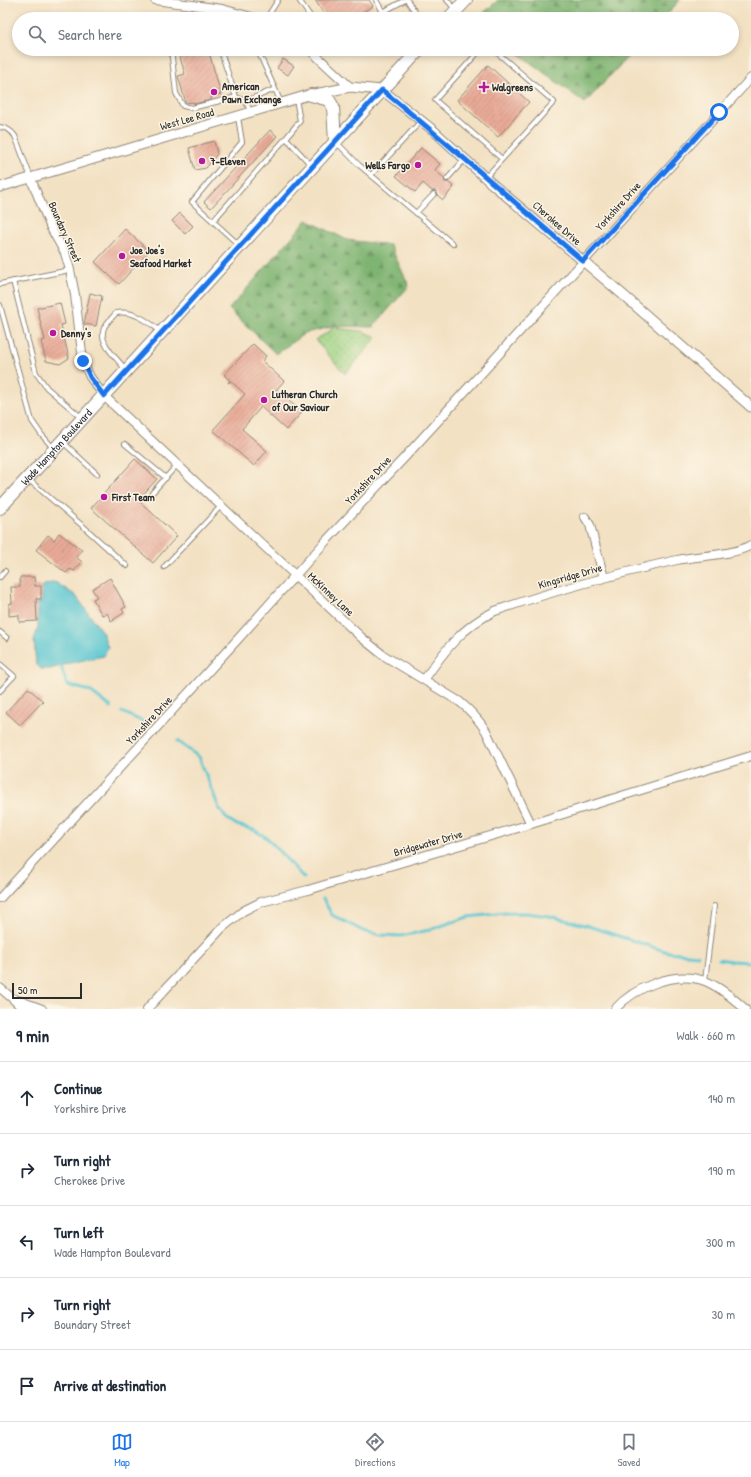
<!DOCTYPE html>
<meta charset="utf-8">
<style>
body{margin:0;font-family:"Patrick Hand",sans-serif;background:#f6f6f7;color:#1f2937}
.scale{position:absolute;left:12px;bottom:10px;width:70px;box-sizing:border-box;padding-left:4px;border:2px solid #2b2b2b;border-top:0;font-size:11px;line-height:14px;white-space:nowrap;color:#2b2b2b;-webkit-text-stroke:3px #fcf5e5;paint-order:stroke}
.stop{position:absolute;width:12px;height:12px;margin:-9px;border:3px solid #1a73e8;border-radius:50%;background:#fff}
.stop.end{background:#1a73e8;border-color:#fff;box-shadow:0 1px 4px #0008}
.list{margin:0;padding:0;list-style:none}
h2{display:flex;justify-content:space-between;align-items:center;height:52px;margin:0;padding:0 16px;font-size:17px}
h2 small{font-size:13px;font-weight:400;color:#747a83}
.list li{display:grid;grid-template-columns:26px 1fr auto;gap:12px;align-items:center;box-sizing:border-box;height:72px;padding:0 16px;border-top:1px solid #e0e1e3}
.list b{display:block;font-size:15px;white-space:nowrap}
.list p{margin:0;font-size:13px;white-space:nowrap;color:#747a83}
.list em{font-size:13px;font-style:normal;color:#747a83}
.icon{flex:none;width:22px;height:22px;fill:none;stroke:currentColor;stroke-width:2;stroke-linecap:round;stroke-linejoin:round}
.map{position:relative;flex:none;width:751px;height:1009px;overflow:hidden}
.search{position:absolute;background:#fff;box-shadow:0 2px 6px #0003;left:12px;right:12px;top:12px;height:44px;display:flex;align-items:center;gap:10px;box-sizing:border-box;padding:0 14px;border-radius:22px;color:#747a83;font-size:15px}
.sheet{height:412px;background:#fff}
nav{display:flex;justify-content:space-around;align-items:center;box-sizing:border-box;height:56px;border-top:1px solid #e0e1e3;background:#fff;font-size:11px;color:#747a83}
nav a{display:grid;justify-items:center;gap:2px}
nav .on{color:#1a73e8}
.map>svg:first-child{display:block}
</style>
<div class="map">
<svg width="751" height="1009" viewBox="0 0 751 1009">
<defs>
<pattern id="green-dots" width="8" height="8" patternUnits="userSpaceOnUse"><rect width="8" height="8" fill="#9ed283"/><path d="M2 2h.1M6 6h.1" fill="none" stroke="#88b471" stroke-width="1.8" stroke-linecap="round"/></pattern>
<pattern id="forest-firs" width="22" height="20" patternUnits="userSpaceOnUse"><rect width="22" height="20" fill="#7eb471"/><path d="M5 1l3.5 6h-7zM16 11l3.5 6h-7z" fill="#67935d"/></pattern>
<pattern id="building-hatch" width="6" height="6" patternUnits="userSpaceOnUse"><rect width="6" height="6" fill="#e8aa97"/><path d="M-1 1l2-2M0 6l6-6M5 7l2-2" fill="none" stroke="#c79282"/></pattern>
</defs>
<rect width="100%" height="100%" fill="#fcf5e5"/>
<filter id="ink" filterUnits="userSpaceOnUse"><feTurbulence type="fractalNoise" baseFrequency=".025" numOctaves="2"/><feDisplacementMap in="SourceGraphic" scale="8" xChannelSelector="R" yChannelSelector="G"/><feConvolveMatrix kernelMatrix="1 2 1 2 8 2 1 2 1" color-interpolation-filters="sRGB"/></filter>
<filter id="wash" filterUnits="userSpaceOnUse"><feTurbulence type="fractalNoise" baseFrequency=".012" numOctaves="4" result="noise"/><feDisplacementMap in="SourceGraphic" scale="16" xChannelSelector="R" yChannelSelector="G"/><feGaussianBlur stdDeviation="0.9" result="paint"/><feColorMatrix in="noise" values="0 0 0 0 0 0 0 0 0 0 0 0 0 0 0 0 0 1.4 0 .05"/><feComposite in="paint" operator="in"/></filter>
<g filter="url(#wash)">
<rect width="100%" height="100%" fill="#f3e1c3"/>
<path fill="url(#green-dots)" stroke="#647e57" d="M335,328L362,331L377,337L345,374L315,340Z"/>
<path fill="url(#forest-firs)" stroke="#54704e" d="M498,0H680L663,19H477Z
M512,49H635L585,103Z
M307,220L347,240L390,245L409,286L373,327L336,326L305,333L276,354L229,309Z"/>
<path fill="#59c6d1" stroke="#42787e" d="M55,582L76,596L102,632L108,647L104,656L74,662L50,669H41L36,664L34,640L38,628V609L36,604L42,601V586Z"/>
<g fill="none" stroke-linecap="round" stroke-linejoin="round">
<path stroke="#59c6d1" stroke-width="3" d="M61,666L67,685L90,691L111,707
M122,712L148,724
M177,741L199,757L219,808L226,818L237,825L254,830L267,838L304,878
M323,899L332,915L363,931L380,935L401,936L425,931L468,917L505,913H526L549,916L585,925L668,952L698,955
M719,959L731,961L751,962"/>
</g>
<g id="blocks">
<path fill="url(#building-hatch)" d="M315,0H369L373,6L351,19H327Z
M185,49H208L221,94L211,97V100L194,104V102L186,103L178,76L185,74L179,54L185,52Z
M283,59L294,66L288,75L277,68Z
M488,65L529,102L498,137L457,100Z
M270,130L277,136L211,208L204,202Z
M214,141L217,154L206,168L195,170L189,148Z
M421,148L440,164L435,170L444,178L445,182H448L454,187L443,200L437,195L436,191H432L423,183L415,192L396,176Z
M180,213L193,226L185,234L172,221Z
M125,229L149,251L119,284L95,262Z
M90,293L102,296L96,326L84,324Z
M60,303L65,324L61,325L69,358L60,364L46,361L41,341L45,340L37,308Z
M253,344L266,356L262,361L284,381L276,390L302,412L286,430L261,407L242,429L267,451L254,466L213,430L245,394L224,375Z
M135,459L157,479L138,500L177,536L153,563L91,508Z
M59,533L82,550L76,557L82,562L74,571L70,569L66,573L36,550L48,535L54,540Z
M20,577H34L35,586H41V599H36L37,621L19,622V615L9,616V604L12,603L11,587H20Z
M110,578L126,607L122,609L124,613L111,621L107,613L102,615L93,599L97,597L92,589Z
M28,688L43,701L20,725L6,712Z"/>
</g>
</g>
<g filter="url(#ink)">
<use href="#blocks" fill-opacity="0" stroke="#8f8677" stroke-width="1"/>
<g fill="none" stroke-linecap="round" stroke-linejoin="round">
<defs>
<path id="service" d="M299,0L312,19
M376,0L383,12
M407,0L420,19
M447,0L455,9
M266,19L278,0
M370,19L405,0
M171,49L176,93L183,106L192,108L236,97L246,101L250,112
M220,49L236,97
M255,49L258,51L275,89
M481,49L435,100L502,159
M296,99L300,121L286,138L311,165
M246,101L275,89L281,103
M238,117L242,142L192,202L239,245
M0,127C7,128 11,130 15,136L31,178
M337,143L359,165L453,244
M371,175L421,121
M486,177L554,102L493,49
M447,179L465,159
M416,213L434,194
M213,221L286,138
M13,281L36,373L47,388L81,417
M0,284L70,270
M0,305L32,421L41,434L54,449
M125,369C117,358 98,343 104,328C106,323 112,318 116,313C133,310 148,321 160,331
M63,442L97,474
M125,444L166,478
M29,480L84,527L127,566
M152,493L177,465
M164,567L221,506
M0,577L5,571
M0,632L7,638
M0,664L14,676L0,691
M705,981L714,906"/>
<path id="minor" d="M155,0L222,9L259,19
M309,49L350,87
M31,179L51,228L65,253L70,270L75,295L83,361L90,377L104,396L362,638L383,655L460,702C471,711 479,720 486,731L531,824
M585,517L590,525L604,578
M424,680C444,651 462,627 495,611C555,590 616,574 677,560C699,555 732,556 751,545
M0,898L238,639L326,541L405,457L751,78
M0,988L12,998L23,1009
M12,998L42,1009
M147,1009L221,929L243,911L261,902L308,890L531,824L751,756
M615,1009C635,987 675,970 705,981C720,987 733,998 745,1009"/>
<path id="tertiary" d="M0,187L305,96L350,87L382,90L433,130L490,182L622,294L751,407"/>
<g id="primary">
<path d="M448,19L466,0"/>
<path d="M311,95L329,100L333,107L335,142"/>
<path id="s1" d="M0,508L62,441L420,49"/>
</g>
</defs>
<use href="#service" stroke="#8f8677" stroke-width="6"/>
<use href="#minor" stroke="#8f8677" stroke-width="10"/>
<use href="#tertiary" stroke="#8f8677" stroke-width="11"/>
<use href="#primary" stroke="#8f8677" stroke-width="14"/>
<path stroke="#8f8677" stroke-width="1.5" stroke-dasharray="3 3" stroke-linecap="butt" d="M228,383L231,380"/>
<use href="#service" stroke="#fff" stroke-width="4"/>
<use href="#minor" stroke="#fff" stroke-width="8"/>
<use href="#tertiary" stroke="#fff" stroke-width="9"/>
<use href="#primary" stroke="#fff" stroke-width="12"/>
</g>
</g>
<g fill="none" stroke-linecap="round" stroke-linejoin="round" filter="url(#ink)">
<path stroke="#1a73e8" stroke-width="5" d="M83,361L90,377L104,396L382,90C451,145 516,204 583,261L719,112"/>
</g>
<g fill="#b5179e" stroke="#fcf5e5" stroke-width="1.5">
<path d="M482 81h4v4h4v4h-4v4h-4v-4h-4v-4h4z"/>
<circle cx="214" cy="92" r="4"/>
<circle cx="202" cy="161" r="4"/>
<circle cx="418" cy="165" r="4"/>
<circle cx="122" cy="256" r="4"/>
<circle cx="53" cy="333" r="4"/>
<circle cx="264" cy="400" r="4"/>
<circle cx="104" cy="497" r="4"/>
</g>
<g text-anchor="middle" stroke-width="3" stroke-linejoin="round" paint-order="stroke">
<g font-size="11" font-weight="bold" fill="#2b2b2b" stroke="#fcf5e5" text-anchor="start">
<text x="222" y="90">American<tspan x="222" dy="13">Pawn Exchange</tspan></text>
<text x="492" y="91">Walgreens</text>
<text x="210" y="165">7-Eleven</text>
<text x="410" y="169" text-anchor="end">Wells Fargo</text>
<text x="130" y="254">Joe Joe's<tspan x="130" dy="13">Seafood Market</tspan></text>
<text x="61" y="337">Denny's</text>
<text x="272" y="398">Lutheran Church<tspan x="272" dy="13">of Our Saviour</tspan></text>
<text x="112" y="501">First Team</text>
</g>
<g font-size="11" fill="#2b2b2b" stroke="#fcf5e5">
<text transform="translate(187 119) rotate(-16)" y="4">West Lee Road</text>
<text transform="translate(618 206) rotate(-48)" y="4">Yorkshire Drive</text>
<text transform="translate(557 223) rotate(41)" y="4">Cherokee Drive</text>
<text transform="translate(65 232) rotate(66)" y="4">Boundary Street</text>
<text dy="4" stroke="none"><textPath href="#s1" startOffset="83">Wade Hampton Boulevard</textPath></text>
<text transform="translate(368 480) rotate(-47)" y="4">Yorkshire Drive</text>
<text transform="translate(570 576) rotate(-16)" y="4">Kingsridge Drive</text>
<text transform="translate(331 594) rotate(43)" y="4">McKinney Lane</text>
<text transform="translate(149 720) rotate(-47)" y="4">Yorkshire Drive</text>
<text transform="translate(428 843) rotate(-16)" y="4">Bridgewater Drive</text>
</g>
</g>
</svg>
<div class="scale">50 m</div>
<div class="stop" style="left:719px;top:112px"></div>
<div class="stop end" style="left:83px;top:361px"></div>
<div class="search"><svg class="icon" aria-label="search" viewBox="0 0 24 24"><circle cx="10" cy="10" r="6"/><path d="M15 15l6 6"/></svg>Search here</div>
</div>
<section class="sheet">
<h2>9 min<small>Walk · 660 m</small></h2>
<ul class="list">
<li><svg class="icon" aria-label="ahead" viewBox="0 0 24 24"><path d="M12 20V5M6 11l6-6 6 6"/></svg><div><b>Continue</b><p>Yorkshire Drive</p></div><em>140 m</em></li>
<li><svg class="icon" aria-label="right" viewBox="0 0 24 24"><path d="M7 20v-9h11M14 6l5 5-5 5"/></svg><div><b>Turn right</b><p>Cherokee Drive</p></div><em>190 m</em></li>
<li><svg class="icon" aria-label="left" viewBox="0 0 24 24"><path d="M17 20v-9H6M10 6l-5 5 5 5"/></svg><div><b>Turn left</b><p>Wade Hampton Boulevard</p></div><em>300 m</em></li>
<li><svg class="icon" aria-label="right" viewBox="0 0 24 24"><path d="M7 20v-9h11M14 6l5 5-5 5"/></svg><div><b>Turn right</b><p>Boundary Street</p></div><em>30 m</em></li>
<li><svg class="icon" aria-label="arrive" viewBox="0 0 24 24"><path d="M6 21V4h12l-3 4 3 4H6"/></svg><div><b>Arrive at destination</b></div></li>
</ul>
</section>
<nav>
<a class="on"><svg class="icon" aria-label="map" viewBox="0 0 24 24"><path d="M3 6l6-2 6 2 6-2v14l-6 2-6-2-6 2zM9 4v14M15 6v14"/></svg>Map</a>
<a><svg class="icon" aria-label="directions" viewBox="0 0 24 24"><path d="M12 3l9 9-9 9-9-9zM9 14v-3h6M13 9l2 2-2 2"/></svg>Directions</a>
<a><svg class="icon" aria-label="saved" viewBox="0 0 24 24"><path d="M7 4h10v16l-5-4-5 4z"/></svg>Saved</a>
</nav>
